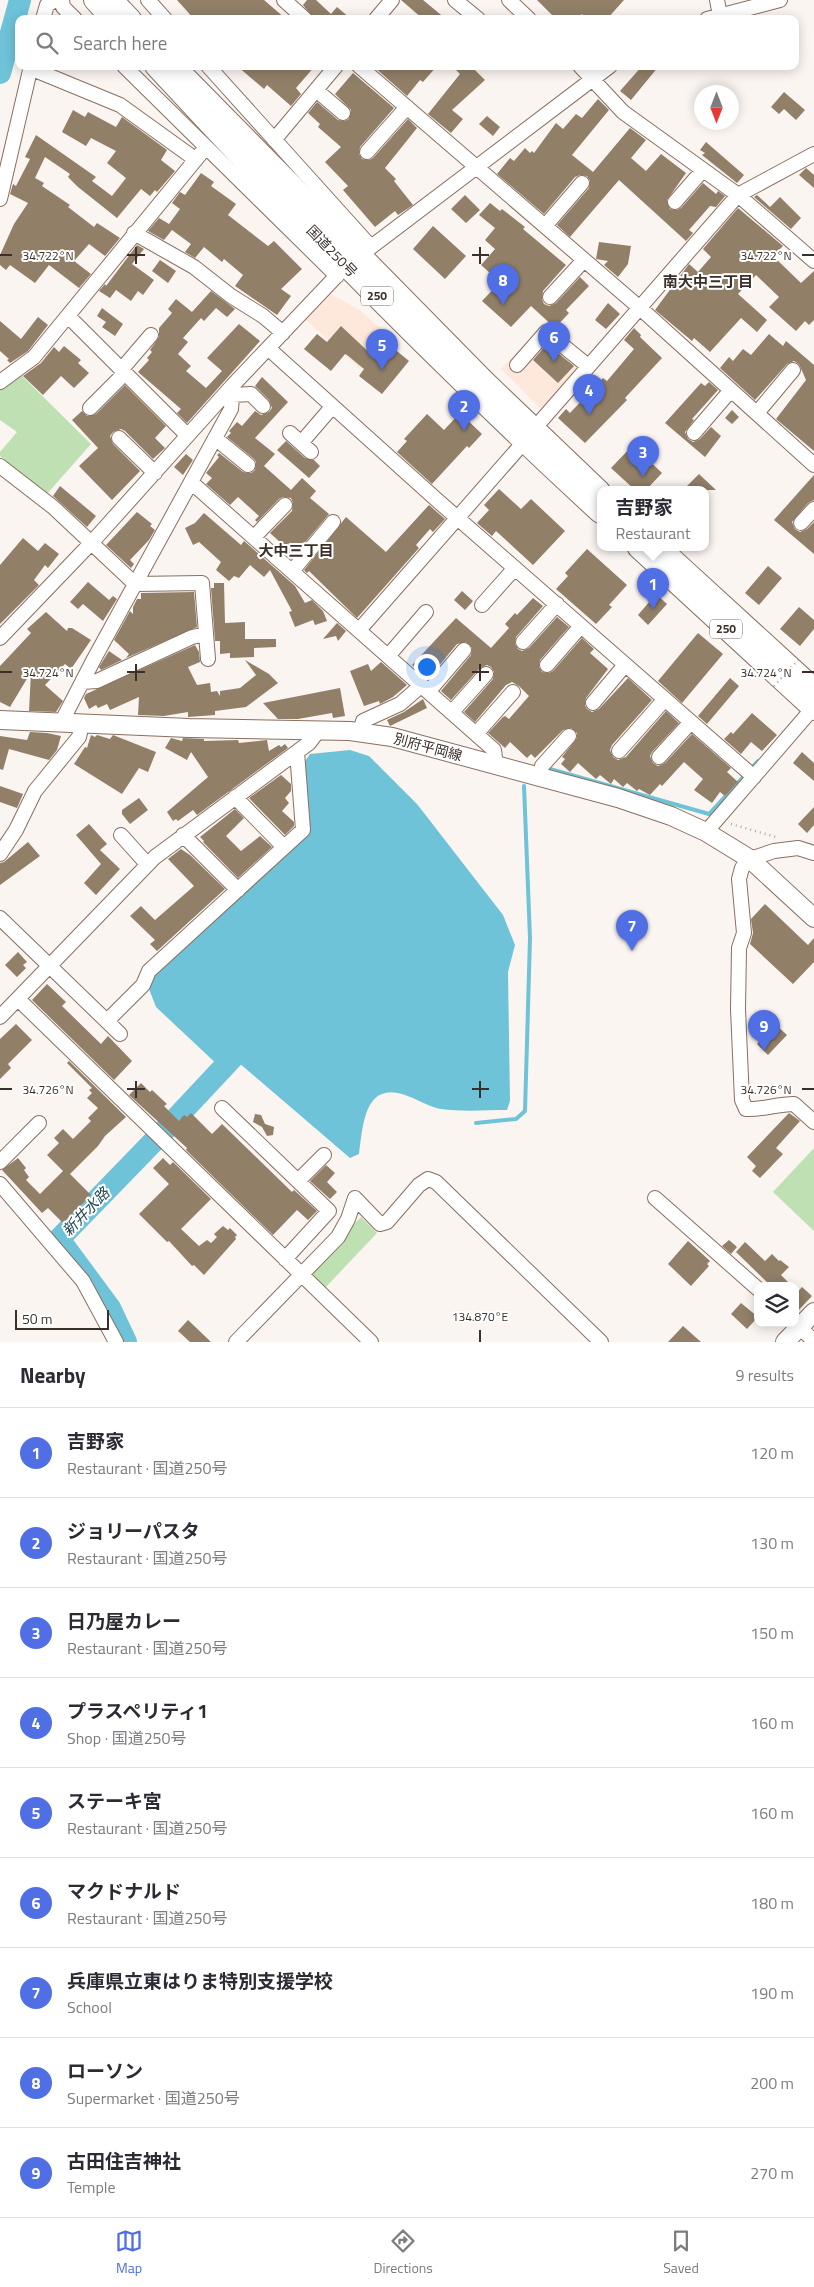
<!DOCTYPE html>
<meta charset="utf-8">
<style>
body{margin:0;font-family:"Titillium Web","Noto Sans JP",sans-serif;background:#f2f2f3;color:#2b2b33}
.controls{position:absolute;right:15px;bottom:15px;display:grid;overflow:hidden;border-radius:10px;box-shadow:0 2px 12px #0003}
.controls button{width:45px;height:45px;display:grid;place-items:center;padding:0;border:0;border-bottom:1px solid #e1e1e2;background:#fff;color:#2b2b33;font:25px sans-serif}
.compass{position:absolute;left:694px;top:85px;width:45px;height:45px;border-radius:50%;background:#fff;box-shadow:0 2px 12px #0003;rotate:180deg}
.scale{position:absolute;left:15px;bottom:12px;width:94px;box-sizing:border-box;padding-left:5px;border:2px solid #3b2f29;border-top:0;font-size:14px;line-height:18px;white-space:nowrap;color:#3b2f29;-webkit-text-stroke:4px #fff;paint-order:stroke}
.you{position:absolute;left:426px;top:666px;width:18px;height:18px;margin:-12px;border:4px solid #fff;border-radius:50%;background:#1a73e8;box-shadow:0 0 0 8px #1a73e833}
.badge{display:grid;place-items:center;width:32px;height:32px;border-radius:50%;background:#516fe4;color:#fff;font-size:16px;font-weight:700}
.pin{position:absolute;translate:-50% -41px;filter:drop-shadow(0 1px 2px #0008)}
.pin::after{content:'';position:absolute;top:26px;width:18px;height:15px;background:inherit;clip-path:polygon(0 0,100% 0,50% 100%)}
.popup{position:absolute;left:597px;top:486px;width:112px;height:65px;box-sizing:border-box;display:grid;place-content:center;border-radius:10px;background:#fff;filter:drop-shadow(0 1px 4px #0005);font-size:16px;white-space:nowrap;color:#7c7c81}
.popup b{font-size:19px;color:#2b2b33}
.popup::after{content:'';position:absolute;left:50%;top:100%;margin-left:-10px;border:10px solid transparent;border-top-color:#fff}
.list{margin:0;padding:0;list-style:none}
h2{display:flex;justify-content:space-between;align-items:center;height:65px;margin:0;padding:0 20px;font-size:21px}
h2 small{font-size:16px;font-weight:400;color:#7c7c81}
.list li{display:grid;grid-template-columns:32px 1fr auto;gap:15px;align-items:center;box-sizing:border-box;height:90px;padding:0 20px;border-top:1px solid #e1e1e2}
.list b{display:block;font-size:19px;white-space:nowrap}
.list p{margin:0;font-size:16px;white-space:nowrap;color:#7c7c81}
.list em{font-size:16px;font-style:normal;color:#7c7c81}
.icon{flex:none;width:28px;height:28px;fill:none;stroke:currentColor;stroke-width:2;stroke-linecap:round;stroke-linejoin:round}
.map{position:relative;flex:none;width:814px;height:1342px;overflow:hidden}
.search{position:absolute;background:#fff;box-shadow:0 2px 12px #0003;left:15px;right:15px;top:15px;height:55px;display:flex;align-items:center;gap:12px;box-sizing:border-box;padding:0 18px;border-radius:10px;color:#7c7c81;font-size:19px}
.sheet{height:875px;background:#fff}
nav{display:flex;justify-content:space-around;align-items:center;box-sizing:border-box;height:70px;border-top:1px solid #e1e1e2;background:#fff;font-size:14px;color:#7c7c81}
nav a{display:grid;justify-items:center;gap:2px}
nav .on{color:#516fe4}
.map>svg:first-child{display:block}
</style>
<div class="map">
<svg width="814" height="1342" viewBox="0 0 814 1342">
<rect width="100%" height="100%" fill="#fbf5f1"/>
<path fill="#fee8db" d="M331,294L361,311L389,336L360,369L306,320Z
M544,324L587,360L542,410L501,369Z"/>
<path fill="#bee0b2" d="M21,375L91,444L46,495L0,456V452L17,432L0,420V389Z
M814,1148V1231L773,1192Z
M361,1217L377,1233L325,1288L309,1272Z"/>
<path fill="#6ec3d9" d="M350,750L369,756L417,804L503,915L515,945L508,972L510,1101L507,1110C486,1110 462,1112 441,1109C429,1107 417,1099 405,1095C364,1081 363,1126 359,1154L350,1158L231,1056L221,1068L156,1007L149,989L155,974L307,832L303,764L310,754Z"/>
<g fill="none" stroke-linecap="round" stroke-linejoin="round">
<path stroke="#6ec3d9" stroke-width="4" d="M550,769L709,814L758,761
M476,1123L516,1119L525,1111L530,938L524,786"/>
<path stroke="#6ec3d9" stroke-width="22" d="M0,73L20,0
M163,1132L236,1054
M126,1342L110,1308L59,1239L155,1140"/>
</g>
<path fill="#917f68" d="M177,0H264L286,19H194Z
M307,0H316L331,14L337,7L351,19H314L303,5Z
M401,0H423L446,19H423Z
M537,0H624L607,19H587L582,14L577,19H556Z
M237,66H315L296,88L301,94L291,106L267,85L264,89Z
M373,66H437L423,82L420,80L407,96Z
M452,66H471L485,80L452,110L463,119L451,133L428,114L460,74Z
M642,66H659L631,100L620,91Z
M353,73L394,108L360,147L359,154L362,159L369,160L373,158L408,119L417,128L385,168L396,179L394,181L413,205L398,215L395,211L375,227L343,190L348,186L325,162L341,147L318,127L320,124L308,113L317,102L338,120L345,121L349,119L351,110L335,94Z
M784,92L805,110L796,120L784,109L779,114L771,107Z
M598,99L609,110L572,155L593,172L630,128L646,140L631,158L646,171L661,154L686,173L667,200L670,209L677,210L681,208L703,183L716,194L718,191L725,196L716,207L710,206L689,230L693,233L686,241L619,180L570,237L557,225L589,188L590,181L587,176L580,175L575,177L544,214L497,174L510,158L514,161L525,148L530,153L532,151L534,153L556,123L563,129L576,114L582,118Z
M73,110L85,117L88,112L116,127L122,117L167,150L161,160L175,171L157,192L155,190L150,196L141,189L117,218L78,187L68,177L70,174L45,157L35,178L44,183L42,186L70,205L68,207L94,227L97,223L120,238L105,256L89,244L74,261L91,274L79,288L49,265L35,283L10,265L6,270L0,265V255L14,224L28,203L10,194L13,184L16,186L30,159L25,157L36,135L96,177L92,181L112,196L126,178L107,163L116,151L91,138L86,146L62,132Z
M487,116L500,127L493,136L479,124Z
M706,142L744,175L737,183L702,155L705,153L700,150Z
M806,168L814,175V188L799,175Z
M201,173L214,182L211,186L236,204L228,215L268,246L274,241L302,269L281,289L291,296L277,315L235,286L243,275L224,259L222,262L204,247L195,258L185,252L191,244L172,230L164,240L148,231L159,218L169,224L180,209L172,203L180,192L185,195Z
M465,195L480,210L466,223L451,209Z
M757,195L770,207L780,197L801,218L791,229L754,197Z
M490,203L500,211L502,209L525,227L523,229L566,265L543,291L542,299L544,304L549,306L556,303L580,277L589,286L566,310L569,313L555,328L531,306L511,327L482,301L500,282L481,265L495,249L485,240L495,228L479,215Z
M738,208L783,246L773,256L801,283L814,271V320L809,325L805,321L796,331L769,307L779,297L756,275L738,294L767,320L757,332L741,318L710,352L694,338L692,341L655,310L689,264L698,272L711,257L703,249Z
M433,226L466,256L445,279L413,249Z
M599,242L631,246L628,264L618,277L604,265L608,261L596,259Z
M137,245L144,249L132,264L154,280L143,295L138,291L131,301L116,290L110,298L99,291L105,284L106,286Z
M160,260L176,271L168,283L152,271Z
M211,291L235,309L227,317L216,308L204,321L201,318L183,338L188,342L178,354L191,366L186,371L206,388L222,371L207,358L239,324L260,341L187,423L177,413L181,409L138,372L149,360L147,358L152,352L150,350L159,337V328L172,313L168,309L176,299L192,312Z
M608,303L620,314L606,329L595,320Z
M102,308L123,324L115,336L102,327L106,322L97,316Z
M38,317L48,325L28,351L10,363L7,360L9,359L0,351V321L21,339Z
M341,326L374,357L386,342L409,361L382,394L359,376L364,369L347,355L345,354L331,371L304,349L317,334L327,342Z
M634,328L641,335L640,337L662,358L625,398L627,400L585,443L558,418L566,409L570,413L603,378L607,381L634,349L624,340Z
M769,334L783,346L786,341L814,365V451L776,419L806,380L799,364L794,361L787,364L755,400L720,368L729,357L733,361L743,349L751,355Z
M547,344L574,366L558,383L533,360Z
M64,346L81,360L78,363L89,373L74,388L61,376L43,395L23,376L41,363L54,347L59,352Z
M262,377L288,402L255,438L275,454L264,466L291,490L302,478L316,491L310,498L329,514L291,559L279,547L282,544L270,533L292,511L293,503L291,498L283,497L279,499L257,522L255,520L259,516L238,497L230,505L206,484L212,478L206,473L219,457L217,455L219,453L243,472L251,473L255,470L256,462L254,459L227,437L231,433L229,431L237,422L242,426L255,411L261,415L269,412L272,408L269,400L255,386Z
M709,382L718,390L692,419L694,420L685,432L688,439L693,442L700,439L711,427L721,436L705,457L665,423L701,383L705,386Z
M125,385L166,426L155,438L165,448L153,459L125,431L121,429L113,432L110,436L113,444L140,471L112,500L79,466L98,448L72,420L82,411L87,416L96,414Z
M732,410L739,417L732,424L725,418Z
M460,413L482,434L469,448L467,446L432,484L397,452L407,441L404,439L427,414L444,430Z
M286,441L305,458L314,460L320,466L309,478L277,450Z
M633,445L662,473L646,490H635L611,468Z
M186,454L193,460L183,475L174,467Z
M699,474L716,490H683Z
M814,475V500L808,503L792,522L795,529L800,532L807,529L814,522V554L774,520Z
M60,486L96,516L87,527L53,496Z
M499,489L521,509L531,499L565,531L533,565L496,531L492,536L477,523L489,510L484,505Z
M429,505L445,519L433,532L430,529L416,545L419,548L357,618L309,571L307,573L304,570L346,517L386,552Z
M137,512L152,524L150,526L155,530L149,540L130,560L134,564L131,568L106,545Z
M204,513L241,545L244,541L251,547L295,586L305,603L312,600L323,611L327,621L315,625L313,620L295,627L289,612L292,611L270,570L264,577L250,565L239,578L234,576L229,581L216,570L221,562L199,542L193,545L185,528L195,523Z
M23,538L38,551L45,543L59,554L48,568L45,565L34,580L39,585L0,624V565Z
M587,549L627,585L609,605L612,607L596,624L556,589L568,576L565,573Z
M768,566L782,578L759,605L745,593Z
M88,582L109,600L113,596L117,599L103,621L83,604L78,609L70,602Z
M214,583H224L225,623L245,622V639H276V647L254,648V657L230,658V653L220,654V641H215L211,588H214Z
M462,591L473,601L465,610L454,600Z
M194,592L197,627L126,658L129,654L114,640L130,611L133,614V607L137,599H141V593Z
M656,594L667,604L648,625L638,615Z
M533,598L543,606L516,637L515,644L518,649L522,651L529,648L557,617L569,627L540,660L539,667L542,672L549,673L553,671L582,638L594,649L590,653L608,669L586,698L585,706L587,709L592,712L599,709L628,678L652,700L612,745L610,750L613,757L618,760L626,757L666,711L679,723L652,752L650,756L653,763L658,766L665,763L692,734L731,768L727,772L738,782L725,796L720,792L712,803L694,790L703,779L684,762L662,786L660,784L650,795L639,789L637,791L627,783L623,787L614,779L611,784L600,775L596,779L578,763L570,772L561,764L565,759L562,757L577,738V733L571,728L563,730L535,758L531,754L527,758L510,742L505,748L488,733L503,717L505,716L509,719L529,696L519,686L512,682L506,685L475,722L464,712L493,679L494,672L491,667L487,665L480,668L451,700L441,691L471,655L472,648L466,642L457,644L428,679L412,665L456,618L491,648L509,628L505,624L515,613L517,615Z
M799,607L814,620V629L800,646L780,629Z
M46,612L67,631L68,628H72L91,640L71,669L65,664L45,685L63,701L56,712L29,711L31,672L10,707L0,702V666L31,633L27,629Z
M337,623L346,631L338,641L336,636L323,639Z
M698,633L723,654L682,703L658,681Z
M195,645L199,652L200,662L188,667L197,685L210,683L211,692L217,691L220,696V691L240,688L256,675L245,660L269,674L278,683L246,707L215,711V715L188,717V712L164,716L138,715L139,697L110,710L107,704L98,708L96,705L89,709L84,698L86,694Z
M109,651L122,660L101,670L99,667Z
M381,662L407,685L393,697L380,704L379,701L364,706L350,671L368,664L371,671Z
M730,678L739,686L707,724L698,716Z
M340,688L345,716L333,718L332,713L298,719H278L263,703Z
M423,699L427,708L390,726L387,720L404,712Z
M752,713L777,735L762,751L751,742L741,754L724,739L731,732L733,734Z
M30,732L47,733L61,736L57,750L49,760L9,749L3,770L0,769V736L27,740Z
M91,735L95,737L97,735L110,739L113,735L156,752L148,772L139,768L122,794L74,764L85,747L87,748Z
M171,738L182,741L183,738L204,739V741L238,740L239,743L267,740L269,751L279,745L281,747L285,744L288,748L197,815L193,810L178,821L176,819L173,821L167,812L208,777L191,752L187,760L165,748Z
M802,752L814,763V781L793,763Z
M281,775L291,784V791L285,798L289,803L282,811L294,822V826L285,835L249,798Z
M0,786L23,794L17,808L0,802Z
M139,798L148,810L130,824L122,814V810Z
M814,807V825L807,833L798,824Z
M235,809L244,818L226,836L241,851L260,836L272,847L238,878L203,842L204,841L200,837Z
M89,824L107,844L100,850L120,869L96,895L84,883L101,864L76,835Z
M28,842L40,856L0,885V863L4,862Z
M181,849L190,855L225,889L157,951L150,944L155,940L130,916L141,906L155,920L194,886L168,859Z
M765,904L808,945L814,938V962L793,984L750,944L753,933L751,919Z
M18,952L27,962L23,965L26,968L17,977L5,965Z
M47,984L66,1002L62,1006L101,1044L108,1036L132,1061L114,1080L32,1000Z
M16,1024L32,1040L8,1064L11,1068L0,1079V1039Z
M775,1024L787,1035L768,1055L757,1044Z
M69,1061L126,1117L105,1136L98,1146L70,1174L91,1195L63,1223L48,1208L42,1213L2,1170L18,1158L26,1168L24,1170L29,1177L26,1180L40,1194L63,1171L47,1155L59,1143L54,1138L63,1129L73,1139L91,1121L88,1118L98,1108L87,1098L92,1093L89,1090L92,1088L67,1063Z
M141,1083L150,1092L152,1090L167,1104L164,1106L179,1121L184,1115L187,1117L191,1113L212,1134L222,1124L292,1192L294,1190L317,1211L308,1220L297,1210L273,1235L186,1150L187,1148L129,1095Z
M789,1113L800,1121L776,1148L783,1154L760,1178L752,1171L756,1166L747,1157Z
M255,1114L261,1115L265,1124L274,1127L273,1135L267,1136L262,1127L253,1122Z
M163,1158L170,1165L173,1162L211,1199L181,1229L199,1246L207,1240L211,1243L217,1237L214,1234L223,1226L228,1230L230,1228L237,1235L235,1237L236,1239L204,1275L194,1265L192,1266L169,1241L167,1242L139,1214L169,1184L153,1168Z
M326,1165L335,1173L327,1182L337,1192L330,1199L310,1181Z
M729,1240L737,1247L731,1254L722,1246Z
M688,1241L710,1261L707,1264L709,1266L691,1286L668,1264Z
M745,1242L765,1261L772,1254L779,1261L780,1260L789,1267L781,1275L792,1286H771L736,1252Z
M802,1287L812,1296L795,1314V1295Z
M741,1303L758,1317L747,1329L731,1314Z
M188,1320L211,1342H190L178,1331Z
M683,1326L701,1342H668Z"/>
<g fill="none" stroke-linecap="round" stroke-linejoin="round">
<defs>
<path id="minor" d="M62,0L63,7L75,19
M148,0L165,19
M284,0L305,19
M455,0L478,19
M509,0L529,19
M717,0L720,16
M43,19L47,5L55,0
M376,19L392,0
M707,19L780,0
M124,66L337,276
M208,66L371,247
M359,66L640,308L814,465
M580,66L623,112L738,195L814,261
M30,68L120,105L195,159
M316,90L343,113
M274,140L336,66
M367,152L407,107
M0,199L31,66
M675,202L703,170
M545,226L582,183
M134,233L194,267L231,296L263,316L283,333
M550,297L584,260
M68,316L187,435
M269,349L438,501L754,777
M517,365L546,332L588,366
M121,370L151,335
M0,382L34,357L206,147
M232,395L251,394L263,406
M90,408L125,373
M757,413L793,370
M534,429L738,195L814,154
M290,433L311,452
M694,433L731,390
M119,438L155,473
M215,438L248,465
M301,443L332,407
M0,466L53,507L135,584L202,583L208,659
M192,483L494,750L496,765
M801,523L814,509
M254,537L285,505
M293,570L333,522
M482,605L515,568
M360,629L524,442
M0,638L94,540L233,385L346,266L610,66
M523,642L557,604
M389,655L426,612
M547,665L581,626
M82,682L97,681L192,637L206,634
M429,691L464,650
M593,703L625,665
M452,712L486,674
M61,723L94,659L231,409L233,385
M360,732L363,721L400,704L422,685
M476,734L513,692
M619,751L665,699
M659,757L691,722
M539,777L542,766L569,736
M235,797L284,847
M706,832L814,707
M121,835L147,864
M183,835L238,890
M814,853L798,848L774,851L750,859L742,868L739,879L744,933L739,948L738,1009L742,1100L746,1109C762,1110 777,1104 794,1104L814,1122
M0,854L16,830L35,791L79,737L82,724
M0,918L120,1034
M18,999L371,1342
M0,1017L155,857L309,743L319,730
M107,1021L143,985L149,971L303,830L297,752
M222,1108L329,1211L285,1259
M0,1162L39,1123
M298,1181L324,1155
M0,1184L83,1281L116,1342
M655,1198L758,1289
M795,1323L814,1341
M236,1342L338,1237L348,1219L355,1198L380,1224L387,1222L419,1185L428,1179L436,1182L601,1342"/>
<path id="major" d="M0,720L189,728L350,731L392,737L618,798L671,816L706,832L750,859L814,918
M785,1342L814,1312"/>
<path id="highway" d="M94,0L111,19
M113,0L131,19
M155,66C298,221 446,371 600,513
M175,66L485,381L600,491
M638,548L814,710
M661,548L814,688"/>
</defs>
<use href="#minor" stroke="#896f60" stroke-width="16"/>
<use href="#major" stroke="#896f60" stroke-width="20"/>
<use href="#highway" stroke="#896f60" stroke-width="22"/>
<path stroke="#afa6a1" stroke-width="2.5" stroke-dasharray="1 4" stroke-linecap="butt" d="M731,824L776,837"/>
<use href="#minor" stroke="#fff" stroke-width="14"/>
<use href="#major" stroke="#fff" stroke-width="18"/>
<use href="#highway" stroke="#fff" stroke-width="20"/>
<path stroke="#afa6a1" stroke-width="2.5" stroke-dasharray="1 4" stroke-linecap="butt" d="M774,686L800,658"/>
</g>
<path fill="none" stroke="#3b2f29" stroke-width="2" d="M136,247V264M480,247V264M0,255H12M127,255H145M472,255H489M802,255H814M136,664V681M480,664V681M0,672H12M127,672H145M472,672H489M802,672H814M136,1081V1098M480,1081V1098M0,1089H12M127,1089H145M472,1089H489M802,1089H814M480,1330V1342"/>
<g text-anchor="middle" stroke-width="4" stroke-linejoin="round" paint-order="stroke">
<g fill="#fff" stroke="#766d69" stroke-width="1">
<rect x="361" y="286.5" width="32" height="19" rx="4"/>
<rect x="710" y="619.5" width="32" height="19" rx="4"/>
</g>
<g font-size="12" font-weight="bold" fill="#3b2f29">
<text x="377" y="300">250</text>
<text x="726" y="633">250</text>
</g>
<g font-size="14" fill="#3b2f29" stroke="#fff">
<text transform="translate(332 251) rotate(46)" y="5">国道250号</text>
<text transform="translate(428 747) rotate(15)" y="5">別府平岡線</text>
</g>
<g font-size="15" font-weight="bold" fill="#3b2f29" stroke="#fff">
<text x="708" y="287">南大中三丁目</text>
<text x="296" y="556">大中三丁目</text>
</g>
<g font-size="15" font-style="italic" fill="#214952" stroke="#fff">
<text transform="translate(86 1212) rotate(-46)" y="5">新井水路</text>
</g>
</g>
<g font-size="12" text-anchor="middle" fill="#3b2f29" stroke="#fff" stroke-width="4" stroke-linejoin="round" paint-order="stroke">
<text x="766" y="260">34.722°N</text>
<text x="48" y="260">34.722°N</text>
<text x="48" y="677">34.724°N</text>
<text x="766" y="677">34.724°N</text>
<text x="48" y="1094">34.726°N</text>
<text x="766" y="1094">34.726°N</text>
<text x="480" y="1321">134.870°E</text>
</g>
</svg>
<div class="controls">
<button><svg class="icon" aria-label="layers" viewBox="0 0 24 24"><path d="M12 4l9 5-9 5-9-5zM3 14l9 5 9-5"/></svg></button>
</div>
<svg class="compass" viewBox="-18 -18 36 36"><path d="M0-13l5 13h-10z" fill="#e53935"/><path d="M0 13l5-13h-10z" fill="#7c7c81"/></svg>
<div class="scale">50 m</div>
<div class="you"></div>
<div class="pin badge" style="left:653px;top:609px">1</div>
<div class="popup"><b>吉野家</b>Restaurant</div>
<div class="pin badge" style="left:464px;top:431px">2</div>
<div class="pin badge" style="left:643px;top:477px">3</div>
<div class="pin badge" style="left:589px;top:415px">4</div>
<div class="pin badge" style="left:382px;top:370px">5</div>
<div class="pin badge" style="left:554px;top:362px">6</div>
<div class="pin badge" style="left:632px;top:951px">7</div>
<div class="pin badge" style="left:503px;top:305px">8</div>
<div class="pin badge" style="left:764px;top:1051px">9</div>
<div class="search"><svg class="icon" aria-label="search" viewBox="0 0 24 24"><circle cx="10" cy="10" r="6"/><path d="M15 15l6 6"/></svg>Search here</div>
</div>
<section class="sheet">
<h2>Nearby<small>9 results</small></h2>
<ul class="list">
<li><span class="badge">1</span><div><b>吉野家</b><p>Restaurant · 国道250号</p></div><em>120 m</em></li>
<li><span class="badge">2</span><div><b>ジョリーパスタ</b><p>Restaurant · 国道250号</p></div><em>130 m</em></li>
<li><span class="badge">3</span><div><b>日乃屋カレー</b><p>Restaurant · 国道250号</p></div><em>150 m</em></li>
<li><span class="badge">4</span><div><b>プラスペリティ1</b><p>Shop · 国道250号</p></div><em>160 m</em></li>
<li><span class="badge">5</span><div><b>ステーキ宮</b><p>Restaurant · 国道250号</p></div><em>160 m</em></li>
<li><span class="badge">6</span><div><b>マクドナルド</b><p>Restaurant · 国道250号</p></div><em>180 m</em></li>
<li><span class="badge">7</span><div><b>兵庫県立東はりま特別支援学校</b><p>School</p></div><em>190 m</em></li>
<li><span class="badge">8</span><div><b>ローソン</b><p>Supermarket · 国道250号</p></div><em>200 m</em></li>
<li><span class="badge">9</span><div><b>古田住吉神社</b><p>Temple</p></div><em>270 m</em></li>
</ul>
</section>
<nav>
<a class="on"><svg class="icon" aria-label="map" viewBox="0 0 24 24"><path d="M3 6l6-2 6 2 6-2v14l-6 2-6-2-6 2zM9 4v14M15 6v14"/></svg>Map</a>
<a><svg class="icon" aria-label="directions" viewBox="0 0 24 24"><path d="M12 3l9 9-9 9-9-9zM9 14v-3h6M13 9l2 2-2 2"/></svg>Directions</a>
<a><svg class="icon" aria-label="saved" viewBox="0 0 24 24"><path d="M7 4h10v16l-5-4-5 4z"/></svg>Saved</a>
</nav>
